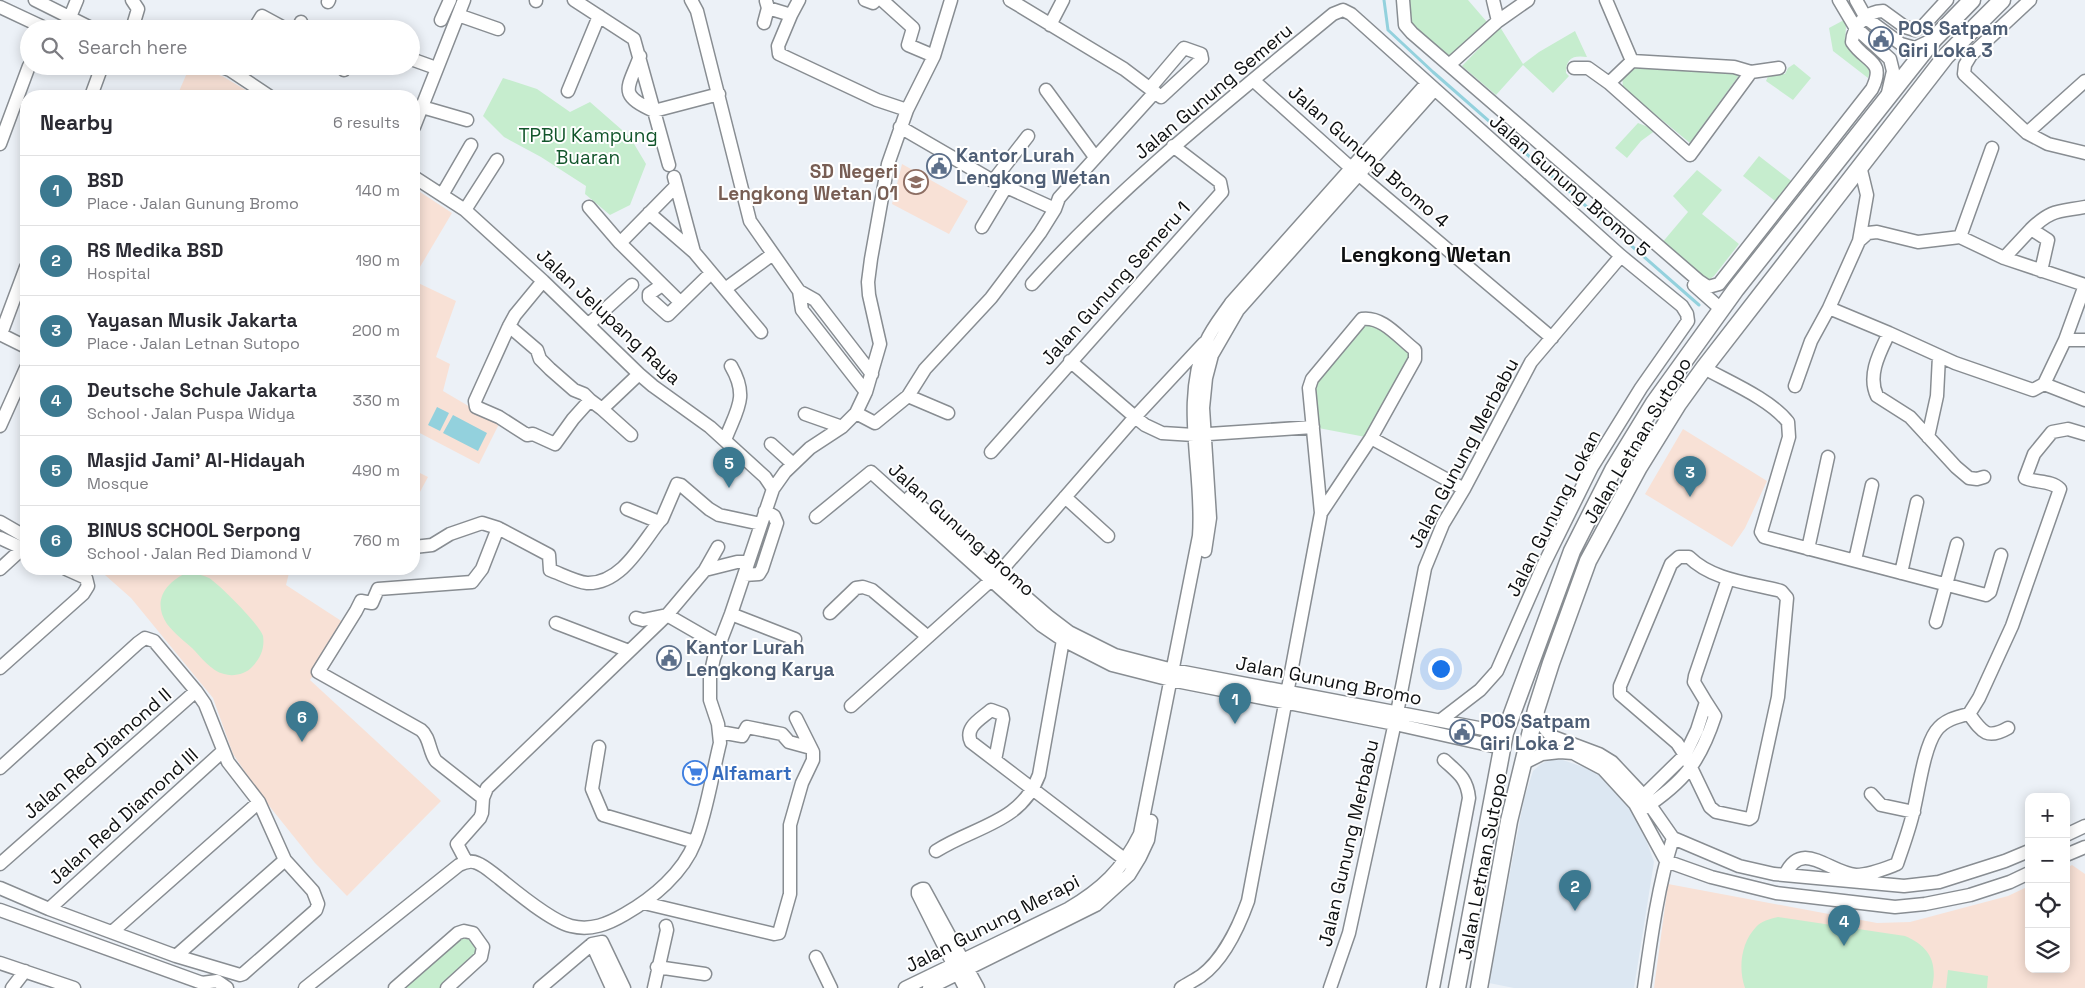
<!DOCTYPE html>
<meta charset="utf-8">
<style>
body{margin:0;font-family:"Space Grotesk",sans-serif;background:#f2f2f3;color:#2b2b33}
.controls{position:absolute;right:15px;bottom:15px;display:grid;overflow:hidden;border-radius:10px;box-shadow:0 2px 12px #0003}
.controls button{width:45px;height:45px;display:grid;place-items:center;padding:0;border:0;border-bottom:1px solid #e1e1e2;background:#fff;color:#2b2b33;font:25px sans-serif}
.you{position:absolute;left:1440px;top:668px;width:18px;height:18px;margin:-12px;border:4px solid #fff;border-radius:50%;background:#1a73e8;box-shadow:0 0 0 8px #1a73e833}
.badge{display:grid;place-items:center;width:32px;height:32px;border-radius:50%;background:#3c7990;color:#fff;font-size:16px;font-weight:700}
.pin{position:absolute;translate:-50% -41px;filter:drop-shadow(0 1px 2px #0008)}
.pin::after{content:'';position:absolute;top:26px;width:18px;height:15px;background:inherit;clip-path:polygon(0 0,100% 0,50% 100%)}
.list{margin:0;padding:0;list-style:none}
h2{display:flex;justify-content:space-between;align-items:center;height:65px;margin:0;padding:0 20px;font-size:21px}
h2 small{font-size:16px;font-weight:400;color:#7c7c81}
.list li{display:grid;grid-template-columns:32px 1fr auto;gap:15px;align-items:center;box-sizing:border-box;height:70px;padding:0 20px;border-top:1px solid #e1e1e2}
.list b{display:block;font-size:19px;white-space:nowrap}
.list p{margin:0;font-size:16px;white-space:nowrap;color:#7c7c81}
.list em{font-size:16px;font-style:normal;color:#7c7c81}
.icon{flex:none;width:28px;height:28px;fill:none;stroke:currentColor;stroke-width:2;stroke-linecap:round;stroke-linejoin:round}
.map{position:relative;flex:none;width:2085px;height:988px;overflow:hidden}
.search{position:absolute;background:#fff;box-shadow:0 2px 12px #0003;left:20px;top:20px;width:400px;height:55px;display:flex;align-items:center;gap:12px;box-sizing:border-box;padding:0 18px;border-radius:28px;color:#7c7c81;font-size:19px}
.panel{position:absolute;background:#fff;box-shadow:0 2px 12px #0003;left:20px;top:90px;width:400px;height:485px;border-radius:20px}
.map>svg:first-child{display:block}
</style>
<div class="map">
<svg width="2085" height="988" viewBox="0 0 2085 988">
<rect width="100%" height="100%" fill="#ecf1f7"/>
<path fill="#dce7f2" d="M1551,759L1563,760L1600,773L1630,808L1642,828L1654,862L1634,988H1514L1489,983L1524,799L1533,771L1541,764Z"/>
<path fill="#f8e1d6" d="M190,66L222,76L256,96H177Z
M902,164L968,201L949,234L892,204Z
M414,188L452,213L414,277Z
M414,281L456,301L436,357L450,364L443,391L499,424L479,464L414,430Z
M1683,429L1767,481L1745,528L1732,547L1645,494Z
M414,470L428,477L414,503Z
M108,569H290L286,585L346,624L310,680L441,801L347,896L315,863L262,797L233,754L213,698L131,598L105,575Z
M2072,865L2085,874V988H1654L1668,884L1877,923L1910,922L2008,896L2029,886V969H2066V868Z"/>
<path fill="#c6edce" d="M1410,0H1468L1487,22L1448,59L1409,23Z
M1844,20L1846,25L1845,45L1871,68L1868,78L1833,51L1829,28Z
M1500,27L1523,64L1539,52L1575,31L1587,57C1573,55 1566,58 1566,73L1569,76L1553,93L1523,65L1496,95L1462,66Z
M1794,64L1811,78L1793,100L1766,81L1769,74H1785L1788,68Z
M1634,65L1734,71L1740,74L1690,143L1623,88L1622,74Z
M503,78L537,89L570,112L590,102L630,137L646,164L630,205L610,215L585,194L586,186L541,157L504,137L483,116Z
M1638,123L1656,130L1641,141L1627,158L1615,148Z
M1759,156L1794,183L1779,204L1743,176Z
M1697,170L1722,190L1702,214L1739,244L1714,276L1706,282L1661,244L1688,212L1673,196Z
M1372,318L1416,354L1371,438L1313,427L1312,379L1362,319Z
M187,573C195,574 201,574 209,578C219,584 260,625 263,636C265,649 260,659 252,667C246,674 233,677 224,674C211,671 201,657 192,648C184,641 174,633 167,624C152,602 165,582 187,573Z
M1778,917L1905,936C1929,946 1938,962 1932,988H1745C1738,968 1741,943 1756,927C1761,921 1770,919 1778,917Z
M458,927L485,953L453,988H388Z
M1948,970L1988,976L1987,988H1946Z"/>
<path fill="#93d1dd" d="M437,407L449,413L440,431L428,425Z
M453,415L487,433L478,451L443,433Z"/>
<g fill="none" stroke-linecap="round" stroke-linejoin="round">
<path stroke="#93d1dd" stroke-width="3" d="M1384,0L1388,30L1433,72L1699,305"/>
<defs>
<path id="minor" d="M35,0L93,29
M132,0L138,9L132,29
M574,0L634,39L654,111L719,94
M691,0L697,11L750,221L799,291L802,310L866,392
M865,0L873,3L876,0
M882,0L913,28L908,45L934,56
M1010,0L1124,69L1161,97L1202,59L1201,54L1184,48L1150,88
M1403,0L1405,25L1412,33L1699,281L1708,287L1719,284L1872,89C1886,60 1866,63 1852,42C1853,26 1867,11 1883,11L1905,27L1915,30L1923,26L1947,0
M1493,0L1498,21
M1606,0L1632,61L1609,83
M1839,0L1855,27L1890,59L1893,71L1887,97
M1856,0L1866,18L1901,44L1915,48L1932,40
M2030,0L1971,55L1965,65L1964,74L2027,133L2048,144L2085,153
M536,1V0
M328,2L329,0
M0,7L47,29
M768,8L791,15L799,0
M458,15L498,29
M791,15L778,46L779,54L877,100L907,110
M70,17L77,0
M441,20L450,0
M764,23L768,8L766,1
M1050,25L1063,0
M254,29L262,16L286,29
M298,29L301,22
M640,56C628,89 617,94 654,111L669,165
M411,59L436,68
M1449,65L1498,21L1528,0
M219,66L230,70L269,96
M1574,68H1588L1609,83L1690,155L1751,72L1734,67L1632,61
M344,70L346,66
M1751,72L1779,68
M1253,80L1351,168L1552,338
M1046,90L1095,157
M568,91L599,16
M91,96L102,66
M422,107L467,120
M414,127L464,0
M900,127L993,181L1055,209
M2027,133L2085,81
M0,144L29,66
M414,177L465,210L543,281L639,374L653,386L710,427L765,477L773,489
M674,177L694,252L761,332
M993,181L1028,136
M442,195L471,145
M589,207L620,243L680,302
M465,210L497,160
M649,213L694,252
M982,227L1006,187
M1960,237L1992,148
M1859,241L1868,233L1877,232L1918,242L1960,237L2004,258L2085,285L2065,340L2044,384L2033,390L1955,363L1889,333L1829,308L1859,241L1867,195L1860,166
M620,243L676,186
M2004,258L2031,229
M2041,271L2048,240L2031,229C2052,209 2058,212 2085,207
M543,281L515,315L509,326L475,401L476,407L499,417L527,435L533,434L555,444L573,419L590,400L602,409L639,374
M1032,284C1122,184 1229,100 1333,14L1343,10L1351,14L1621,256L1682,306L1687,314L1688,321L1641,388L1592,467L1543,566L1497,671L1480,690L1441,720
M662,285L649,294V298L668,315L711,273
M1694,285L1722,310
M725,289L773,254
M799,291L815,300L872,374
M589,324L632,285
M509,326L537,350L540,359L550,369L574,390L584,394L590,400
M1889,333C1880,352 1867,375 1877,396L1910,417L1956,467L1969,478L1977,479L1984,477
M0,334L26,347
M1,334L26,267
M2065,340H2085
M1070,361L1135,417L1145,425L1162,433L1194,435L1313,427
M1704,368C1729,382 1770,399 1788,422L1789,437L1761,532L1764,537L1986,595L1990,592L2001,555
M2044,384L2085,400
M1795,386L1811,341L1829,308
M908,396L948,413
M602,409L631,435
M856,413L875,423L908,396L925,369L991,298L1040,233L1055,209L1059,198L1155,92
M805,414L842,427
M0,426L26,368
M1928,437L1937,396L1939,356
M1371,438L1464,489
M725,440C737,409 749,397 731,366
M771,444L793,464
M991,452L1222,192L1220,182L1173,146
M871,472L1041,625L1063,640L1112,665L1171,680L1395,724L1502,748
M910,497L1048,616L1069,632L1115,655L1173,670L1505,733
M1065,497L1108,536
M627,509L659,522L662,519L677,484L681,485L709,509L719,515L761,524
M816,517L871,472
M0,522L26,537
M0,538L26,550
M414,547L432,545L450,534L482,523L498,528
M1808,549L1828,457
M1205,551L1210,518L1203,408L1206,378L1212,355L1238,310L1434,90
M1679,557H1689C1712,580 1750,583 1781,591L1787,598L1778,697L1752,817L1749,819L1716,812L1710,807L1685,755L1677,743L1620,694V686L1671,564Z
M1855,560L1872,485
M0,569L23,548
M705,570L737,562H748
M1901,573L1917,502
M744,575L759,574L762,569L777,523L774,516L765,511
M830,613L856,588L863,587L872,590L928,637
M731,614L795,639
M636,618L643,620L667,615L719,645
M1936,622L1957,544
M556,623L629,651
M0,668L83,594L88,586L86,578L66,569
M851,706L999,573L1135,417L1204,343
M1536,710L1542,725L1551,736L1599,754L1612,762L1643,795L1673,838L1739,866L1774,874L1904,886L1939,882L2005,861L2029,851
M1969,714C1982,732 1987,740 2008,728
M720,732L742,736L747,727L782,734L789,742L811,748
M599,747L592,789L603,815L695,842
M995,760L1003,719L1002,714L991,710C981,719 964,727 971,742L1132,865
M1522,764L1542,754L1560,752L1573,753L1603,769L1635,804L1666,861L1711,877L1776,893L1895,907L1925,904L1970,895L2010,882L2029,873
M0,768L138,643L145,638L154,641L196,691L205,704L228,762L259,802L285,860L313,891L318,904L316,910L243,974L240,975L176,956L49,909L0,888
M1871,794L1881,805L1914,812
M483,798L436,761C429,752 430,737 421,730L318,672L356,611L361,601L372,603L378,589L472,582L482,569L498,528L549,555L550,570C561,574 576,582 587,583C621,584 641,545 659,522
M1638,801L1685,755L1697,730L1706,702L1694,682L1695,676L1728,579
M1643,809C1684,782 1700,762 1715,716L1706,702
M2066,835L2085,826
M936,851C975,826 1021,823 1039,775L1063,640L1068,633
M2066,855L2085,847
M466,861L457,844L480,818L482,813L483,798L487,788L667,615L705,570L718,547
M0,864L196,691
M1785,875C1802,838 1829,873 1856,875C1870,875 1884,869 1897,864C1903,846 1910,828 1914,809C1919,788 1924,748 1936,731C1944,720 1956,717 1969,714L1979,698L2012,626L2060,489C2051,480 2036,483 2025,478L2034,454L2052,432L2068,429L2085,434
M644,903L774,934L779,933L790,894V825L802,783L813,760V752L796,718
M49,909L223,751
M0,910L202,983L217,981L227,988
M112,932L259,802
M592,944L612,988
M176,956L285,860
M816,957L831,988
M0,963L74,988
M657,967L705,974
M12,988L25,971
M305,988L459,865C465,862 471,860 477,863C485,866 492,873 499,878C516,892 551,921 571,926C591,931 608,924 625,914C653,898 683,873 695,842C707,811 712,775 720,743L718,724L710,700V676L714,658L731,614L773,489L785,472L810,448L842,427L856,413L866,392L880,344L869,295L868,282L871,259L888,164L907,110L934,56L951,0
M395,988L458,933L464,931L473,933L483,947L481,957L447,988
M540,988L592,944L602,942L624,988
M654,988L667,930L666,926
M905,988L1068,909C1102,889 1122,870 1140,834L1199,536C1204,471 1180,405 1206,342C1212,328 1223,315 1231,303L1427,83
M929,988L1096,905L1129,875L1140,857L1148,840L1151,821
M965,988L918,894V891L922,889H924L978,988
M1181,988C1187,984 1195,980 1201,976C1223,960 1239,926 1248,901L1321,513L1309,388L1312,379L1362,319C1383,316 1399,338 1415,350V359L1371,438L1321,513
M1330,988L1349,933L1397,713L1425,568L1443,524L1464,489L1531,362L1621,256
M1433,988L1469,798C1467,778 1458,773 1444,760
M1644,988C1651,938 1658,886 1673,838"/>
<path id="major" d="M1457,988L1505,733L1572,551L1613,470L1654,403L1736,289L1934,39L1972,0
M1479,988L1509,821L1536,710L1551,663L1588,561L1639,467L1678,404L1704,368L1946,56L2002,0"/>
</defs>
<use href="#minor" stroke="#888d92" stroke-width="15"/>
<use href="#major" stroke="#888d92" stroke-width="19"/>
<use href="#minor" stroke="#fff" stroke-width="12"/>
<use href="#major" stroke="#fff" stroke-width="16"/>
</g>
<defs>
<symbol id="civic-ring" viewBox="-11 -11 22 22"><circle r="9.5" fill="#fff" stroke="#5c6f8a" stroke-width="1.5"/><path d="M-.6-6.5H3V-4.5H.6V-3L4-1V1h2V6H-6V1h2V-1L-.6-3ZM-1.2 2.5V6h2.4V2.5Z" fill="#5c6f8a"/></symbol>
<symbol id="school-ring" viewBox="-11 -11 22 22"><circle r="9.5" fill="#fff" stroke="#8d6e63" stroke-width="1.5"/><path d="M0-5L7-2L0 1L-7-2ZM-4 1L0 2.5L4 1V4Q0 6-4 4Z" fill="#8d6e63"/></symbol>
<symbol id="supermarket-ring" viewBox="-11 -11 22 22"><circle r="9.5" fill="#fff" stroke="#3f7fe0" stroke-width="1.5"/><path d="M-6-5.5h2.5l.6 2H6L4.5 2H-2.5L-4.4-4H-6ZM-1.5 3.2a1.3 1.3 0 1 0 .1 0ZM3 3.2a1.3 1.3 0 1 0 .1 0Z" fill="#3f7fe0"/></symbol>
</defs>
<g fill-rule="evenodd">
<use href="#civic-ring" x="1867" y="25" width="28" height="28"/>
<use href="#civic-ring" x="925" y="152" width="28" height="28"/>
<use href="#school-ring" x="902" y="168" width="28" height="28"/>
<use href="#civic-ring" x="655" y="644" width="28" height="28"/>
<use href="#civic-ring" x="1448" y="718" width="28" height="28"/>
<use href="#supermarket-ring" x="681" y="759" width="28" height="28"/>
</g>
<g text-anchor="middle" stroke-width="4" stroke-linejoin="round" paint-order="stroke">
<g font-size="19" font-weight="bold" fill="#4e5e75" stroke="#fff" text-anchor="start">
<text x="1898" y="35">POS Satpam<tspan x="1898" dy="22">Giri Loka 3</tspan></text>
<text x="956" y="162">Kantor Lurah<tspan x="956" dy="22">Lengkong Wetan</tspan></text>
<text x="686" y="654">Kantor Lurah<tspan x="686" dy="22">Lengkong Karya</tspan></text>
<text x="1480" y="728">POS Satpam<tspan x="1480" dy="22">Giri Loka 2</tspan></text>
</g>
<g font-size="19" fill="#0e1011" stroke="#fff">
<text transform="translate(1213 91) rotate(-40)" y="7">Jalan Gunung Semeru</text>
<text transform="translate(1369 156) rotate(41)" y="7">Jalan Gunung Bromo 4</text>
<text transform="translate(1570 185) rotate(41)" y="7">Jalan Gunung Bromo 5</text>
<text transform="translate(1115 283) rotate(-48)" y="7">Jalan Gunung Semeru 1</text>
<text transform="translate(609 316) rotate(43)" y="7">Jalan Jelupang Raya</text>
<text transform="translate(1637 440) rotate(-59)" y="7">Jalan Letnan Sutopo</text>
<text transform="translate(1463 453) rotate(-62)" y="7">Jalan Gunung Merbabu</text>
<text transform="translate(1553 513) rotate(-63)" y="7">Jalan Gunung Lokan</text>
<text transform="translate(962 529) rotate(42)" y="7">Jalan Gunung Bromo</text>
<text transform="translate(1329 680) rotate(11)" y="7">Jalan Gunung Bromo</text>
<text transform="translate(97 753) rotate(-41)" y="7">Jalan Red Diamond II</text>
<text transform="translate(123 816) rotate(-42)" y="7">Jalan Red Diamond III</text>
<text transform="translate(1348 843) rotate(-77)" y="7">Jalan Gunung Merbabu</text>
<text transform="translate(1482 866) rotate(-79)" y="7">Jalan Letnan Sutopo</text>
<text transform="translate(992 923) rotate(-27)" y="7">Jalan Gunung Merapi</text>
</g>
<g font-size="19" fill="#12552b" stroke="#fff">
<text x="588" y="142">TPBU Kampung<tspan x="588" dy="22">Buaran</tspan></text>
</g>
<g font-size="19" font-weight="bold" fill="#785e54" stroke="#fff" text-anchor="end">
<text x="898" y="178">SD Negeri<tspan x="898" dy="22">Lengkong Wetan 01</tspan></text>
</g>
<g font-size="19" font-weight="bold" fill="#366cbe" stroke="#fff" text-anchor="start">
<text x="712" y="780">Alfamart</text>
</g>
<g font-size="21" font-weight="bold" fill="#0e1011" stroke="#fff">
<text x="1426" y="262">Lengkong Wetan</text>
</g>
</g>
</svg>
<div class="controls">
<button>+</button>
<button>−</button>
<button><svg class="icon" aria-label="locate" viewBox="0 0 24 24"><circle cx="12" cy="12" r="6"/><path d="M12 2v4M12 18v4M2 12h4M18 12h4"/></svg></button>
<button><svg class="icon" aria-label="layers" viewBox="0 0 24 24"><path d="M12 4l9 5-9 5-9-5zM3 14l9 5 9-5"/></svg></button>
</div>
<div class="you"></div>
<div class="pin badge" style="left:1235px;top:724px">1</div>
<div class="pin badge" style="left:1575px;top:911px">2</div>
<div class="pin badge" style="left:1690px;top:497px">3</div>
<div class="pin badge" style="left:1844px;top:946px">4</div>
<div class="pin badge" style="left:729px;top:488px">5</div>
<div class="pin badge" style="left:302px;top:742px">6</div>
<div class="search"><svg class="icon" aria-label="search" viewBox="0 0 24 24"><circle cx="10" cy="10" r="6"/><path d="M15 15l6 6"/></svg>Search here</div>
<section class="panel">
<h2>Nearby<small>6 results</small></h2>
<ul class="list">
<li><span class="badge">1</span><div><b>BSD</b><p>Place · Jalan Gunung Bromo</p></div><em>140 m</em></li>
<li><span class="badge">2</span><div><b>RS Medika BSD</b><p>Hospital</p></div><em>190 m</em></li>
<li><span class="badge">3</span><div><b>Yayasan Musik Jakarta</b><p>Place · Jalan Letnan Sutopo</p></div><em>200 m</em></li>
<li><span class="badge">4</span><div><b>Deutsche Schule Jakarta</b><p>School · Jalan Puspa Widya</p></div><em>330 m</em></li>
<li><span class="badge">5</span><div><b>Masjid Jami' Al-Hidayah</b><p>Mosque</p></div><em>490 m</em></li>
<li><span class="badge">6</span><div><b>BINUS SCHOOL Serpong</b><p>School · Jalan Red Diamond V</p></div><em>760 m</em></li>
</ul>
</section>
</div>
